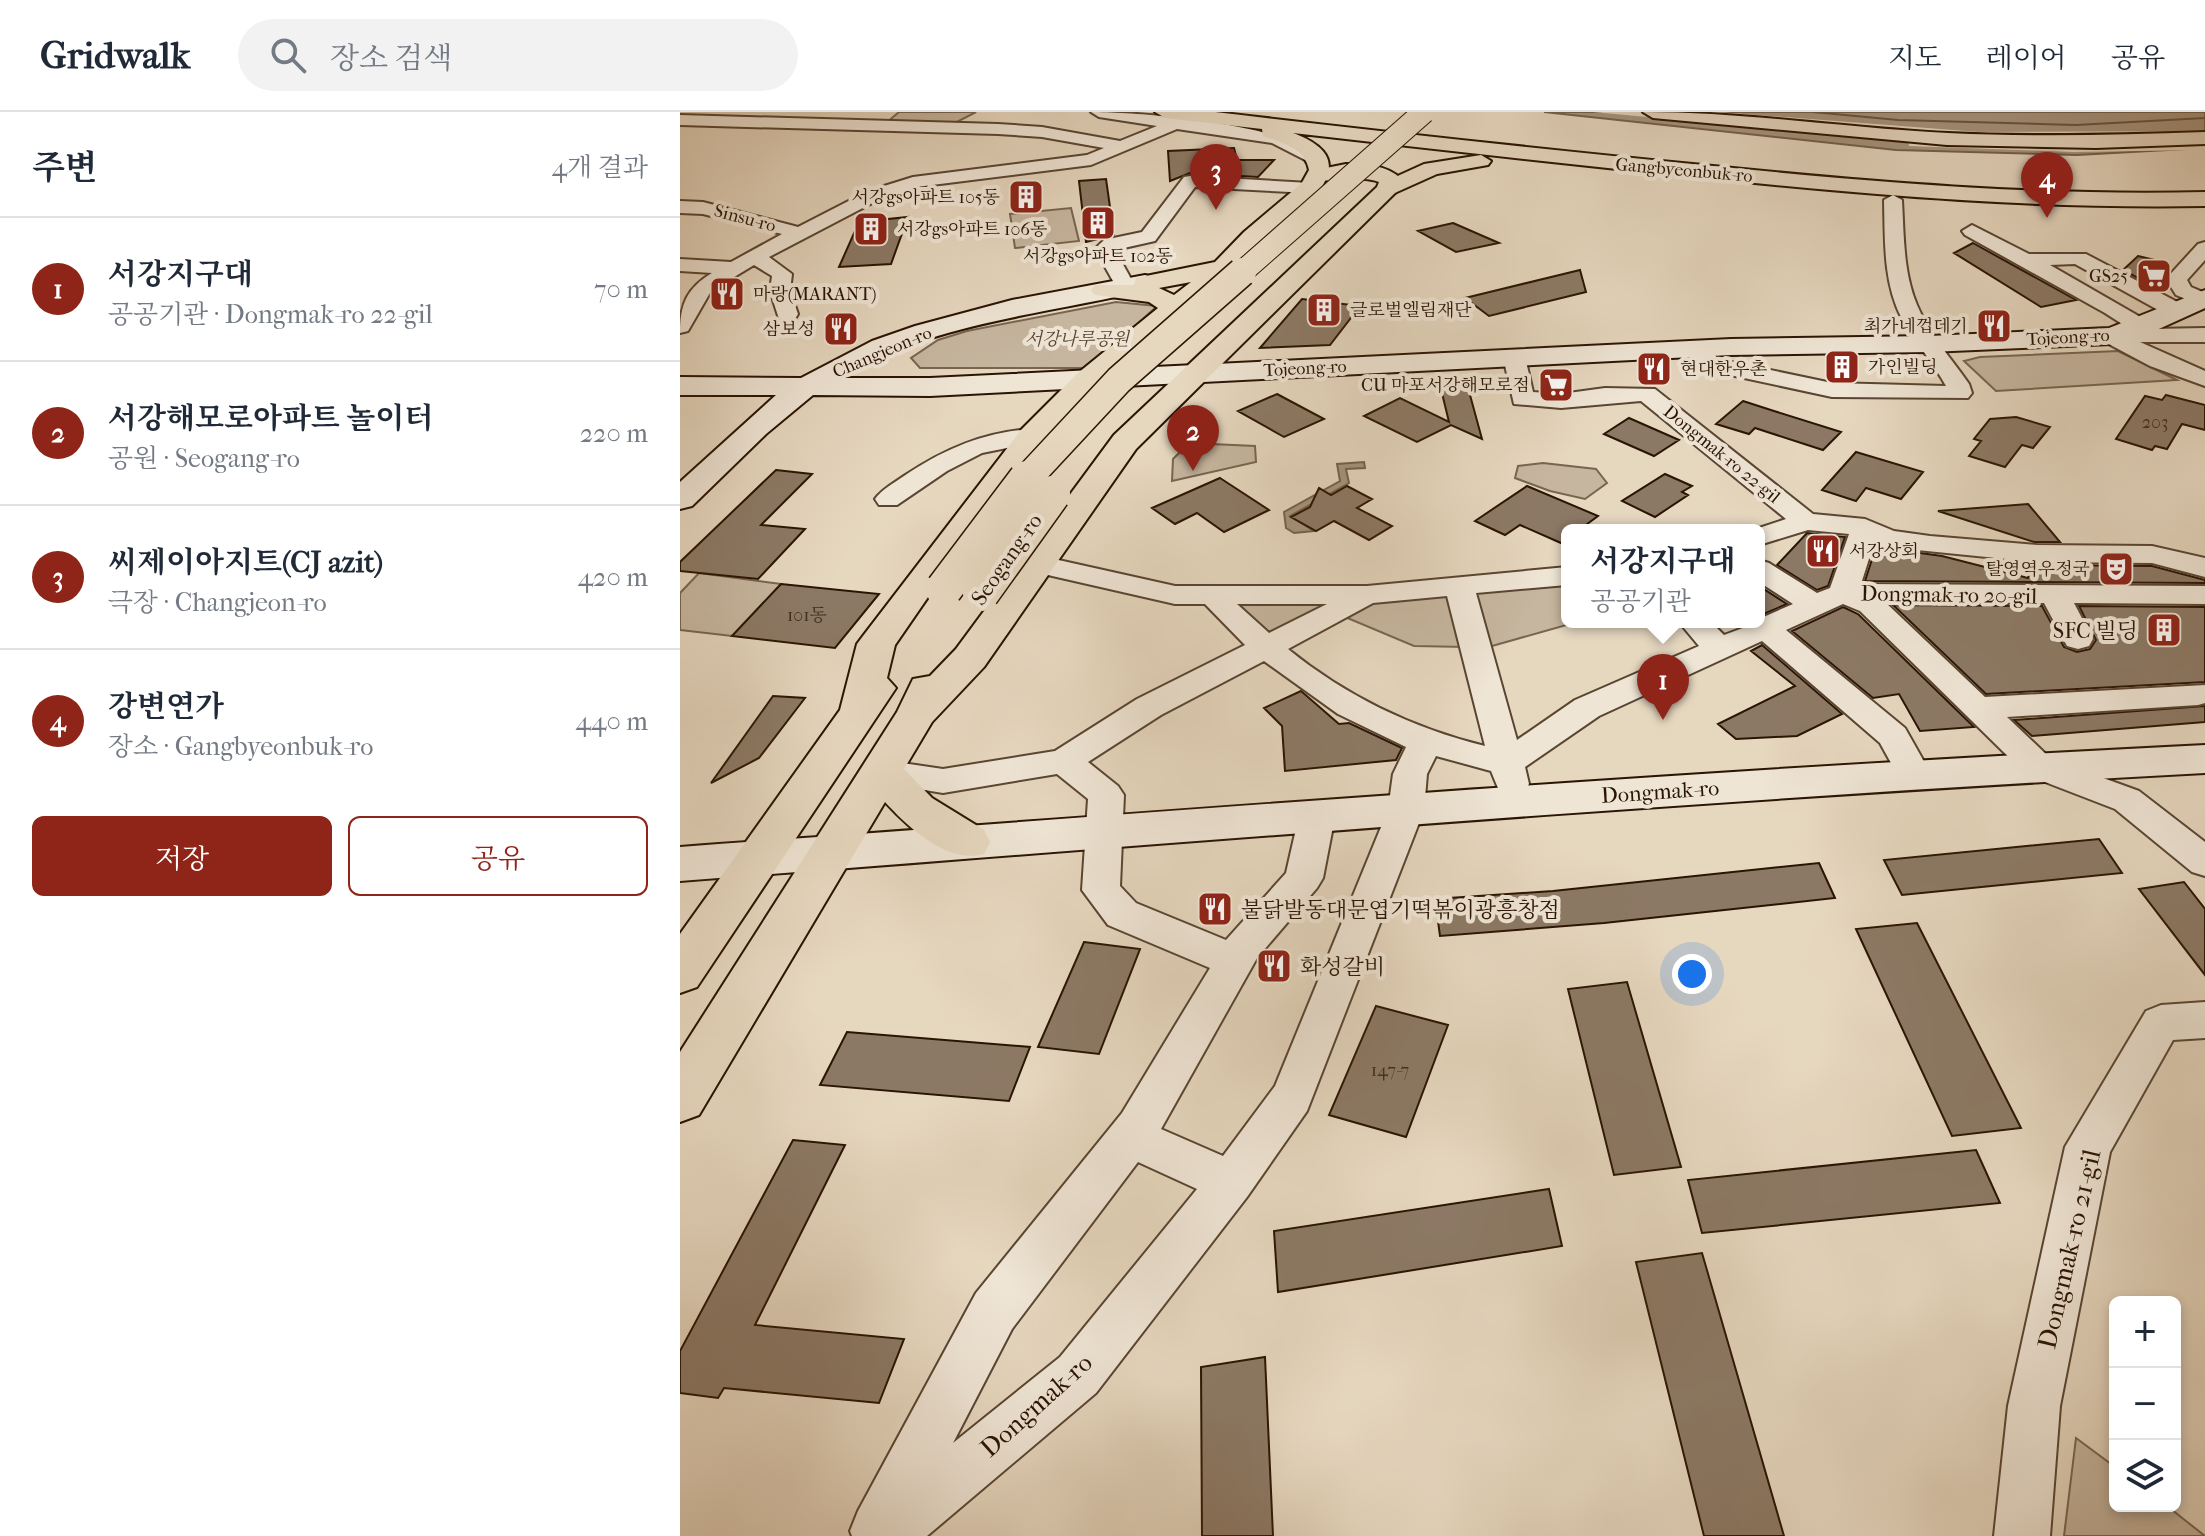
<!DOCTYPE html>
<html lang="ko">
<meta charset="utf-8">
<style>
body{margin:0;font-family:"IM FELL French Canon","Noto Serif KR",serif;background:#f2f2f3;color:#1f2937}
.controls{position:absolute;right:24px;bottom:24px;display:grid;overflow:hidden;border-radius:12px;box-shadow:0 4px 12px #0003}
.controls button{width:72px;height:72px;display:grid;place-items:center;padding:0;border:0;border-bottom:2px solid #e0e1e3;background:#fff;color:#1f2937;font:40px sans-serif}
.you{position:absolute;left:1012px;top:862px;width:28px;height:28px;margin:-20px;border:6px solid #fff;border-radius:50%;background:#1a73e8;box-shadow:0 0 0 12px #1a73e833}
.badge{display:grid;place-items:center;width:52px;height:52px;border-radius:50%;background:#8f2418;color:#fff;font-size:26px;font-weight:700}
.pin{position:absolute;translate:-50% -66px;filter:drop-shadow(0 2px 4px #0008)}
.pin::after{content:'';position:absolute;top:42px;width:28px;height:24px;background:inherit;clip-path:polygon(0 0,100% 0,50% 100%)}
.popup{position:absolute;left:881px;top:412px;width:204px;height:104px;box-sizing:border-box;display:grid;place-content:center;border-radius:12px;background:#fff;filter:drop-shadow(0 2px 6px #0005);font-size:26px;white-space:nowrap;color:#747a83}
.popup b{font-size:30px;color:#1f2937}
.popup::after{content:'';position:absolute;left:50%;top:100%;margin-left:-16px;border:16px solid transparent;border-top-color:#fff}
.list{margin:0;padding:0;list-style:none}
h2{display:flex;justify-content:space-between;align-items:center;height:104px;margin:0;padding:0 32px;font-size:34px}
h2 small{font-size:26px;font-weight:400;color:#747a83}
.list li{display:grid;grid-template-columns:52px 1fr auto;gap:24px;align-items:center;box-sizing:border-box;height:144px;padding:0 32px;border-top:2px solid #e0e1e3}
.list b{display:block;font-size:30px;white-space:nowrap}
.list p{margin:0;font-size:26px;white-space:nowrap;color:#747a83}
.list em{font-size:26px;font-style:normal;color:#747a83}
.actions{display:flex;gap:16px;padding:24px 32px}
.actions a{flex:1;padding:18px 0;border:2px solid #8f2418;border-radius:12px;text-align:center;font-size:28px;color:#8f2418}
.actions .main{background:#8f2418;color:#fff}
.icon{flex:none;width:44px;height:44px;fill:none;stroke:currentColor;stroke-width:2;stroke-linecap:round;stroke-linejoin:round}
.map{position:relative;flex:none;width:1525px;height:1424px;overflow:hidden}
header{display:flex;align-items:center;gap:48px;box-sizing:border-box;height:112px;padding:0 40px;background:#fff;border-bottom:2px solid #e0e1e3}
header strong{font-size:38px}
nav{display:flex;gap:44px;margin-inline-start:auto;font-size:28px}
.search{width:560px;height:72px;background:#f2f2f3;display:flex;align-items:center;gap:20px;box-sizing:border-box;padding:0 28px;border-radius:44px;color:#747a83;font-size:30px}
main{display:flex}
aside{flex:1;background:#fff}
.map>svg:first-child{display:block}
</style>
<header>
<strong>Gridwalk</strong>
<div class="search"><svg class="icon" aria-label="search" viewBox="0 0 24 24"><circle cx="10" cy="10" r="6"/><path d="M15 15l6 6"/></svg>장소 검색</div>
<nav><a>지도</a><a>레이어</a><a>공유</a></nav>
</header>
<main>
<aside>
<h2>주변<small>4개 결과</small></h2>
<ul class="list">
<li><span class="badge">1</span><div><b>서강지구대</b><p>공공기관 · Dongmak-ro 22-gil</p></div><em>70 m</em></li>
<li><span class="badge">2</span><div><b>서강해모로아파트 놀이터</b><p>공원 · Seogang-ro</p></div><em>220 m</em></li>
<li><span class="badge">3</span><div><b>씨제이아지트(CJ azit)</b><p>극장 · Changjeon-ro</p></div><em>420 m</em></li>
<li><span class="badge">4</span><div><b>강변연가</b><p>장소 · Gangbyeonbuk-ro</p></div><em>440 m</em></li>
</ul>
<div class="actions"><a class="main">저장</a><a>공유</a></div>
</aside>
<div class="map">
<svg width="1525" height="1424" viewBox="0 0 1525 1424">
<rect width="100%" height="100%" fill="#e6d7bf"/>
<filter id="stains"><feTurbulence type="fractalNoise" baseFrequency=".0025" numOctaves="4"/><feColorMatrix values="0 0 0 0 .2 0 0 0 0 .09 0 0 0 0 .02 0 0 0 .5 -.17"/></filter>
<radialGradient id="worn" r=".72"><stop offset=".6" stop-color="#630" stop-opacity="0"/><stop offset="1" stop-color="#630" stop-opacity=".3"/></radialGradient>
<path fill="#c6b69f" stroke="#786551" stroke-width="2" d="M219,0H296L271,13L206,11Z
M391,96L399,129L335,136L330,102Z
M436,190L477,194L410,256H240L231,246L258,228L287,219Z
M1438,239L1497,268L1316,279L1284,249L1300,245Z
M509,331L575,334L576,350L492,369L493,347Z
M863,351L916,357L927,371L905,387L870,379L835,366L838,354Z
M19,461L101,472L52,524L0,518V481Z
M887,470V510H897L805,536L790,478Z
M773,479L786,535L734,534L665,505L688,488Z
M544,487H675L589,529Z
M1396,1326L1435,1355V1394H1487L1525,1424H1384Z"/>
<path fill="#a6957f" stroke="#74614d" stroke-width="2" d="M864,0H1525V36L1397,43L1216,38Z
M684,350L685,356L666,357L669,371L610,404L634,419L614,421L606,416L604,400L660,369L657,352Z"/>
<path fill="#e6d7bf" d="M913,0H1038L1299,20L1525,19V38L1393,40L1229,34L1228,29Z"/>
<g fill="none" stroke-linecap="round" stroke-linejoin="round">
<path stroke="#685441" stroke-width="2" d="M1133,0L1218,8L1396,13L1525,6"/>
</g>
<path fill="#8c7965" stroke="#2a1403" stroke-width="2" d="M554,36L557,48H594L578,65L510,61L490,69L488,39Z
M426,67L434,123L406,130L399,69Z
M228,105L211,152L159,155L179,110Z
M773,111L819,131L776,140L738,119Z
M1293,131L1396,188L1361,195L1274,141Z
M1458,144L1487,151L1467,171L1443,158Z
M900,158L906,180L809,204L785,186Z
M622,187L680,194L650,233L580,236Z
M787,272L802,327L771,313L737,330L684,304L720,286L769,310L760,273Z
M597,282L644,307L604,325L558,299Z
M1486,283L1525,293V318L1502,312L1487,337L1475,334L1472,338L1436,327L1465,284L1482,288Z
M1063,289L1094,299L1161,320L1143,338L1075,316L1069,322L1036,312Z
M1336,305L1370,315L1353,336L1342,333L1325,355L1289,344L1301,329L1294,327L1310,307Z
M949,306L999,328L974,344L924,322Z
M1176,340L1243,360L1221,387L1186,376L1176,389L1142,378Z
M96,358L132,362L81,413L125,417L78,467L0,459V450Z
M985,362L1012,374L1002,380L1008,383L975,405L942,389Z
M540,366L589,398L544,420L517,401L495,412L472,396Z
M667,374L692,387L677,396L712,414L689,428L654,409L636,419L611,405L630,395L639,376L651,383Z
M847,374L918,404L899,418H887V427L881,431L840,413L825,423L795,409Z
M1348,392L1380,430H1354L1258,399Z
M1127,421L1165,425L1148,474L1137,478L1097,453Z
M1196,435L1262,444L1348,466L1352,453L1472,454L1525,468V471L1185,469Z
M101,472L199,482L155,536L52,524Z
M1079,474L1107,492L1079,504Z
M1213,493L1362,494L1384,535L1397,540L1410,537L1416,528L1399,494L1525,495V570L1306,582Z
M1163,495L1178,502L1294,615L1240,619L1219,582L1193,586L1112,519Z
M1082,533L1162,602L1117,624L1056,627L1038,612L1115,574L1071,539Z
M621,579L659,612L669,611L722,636L716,648L605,659L602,614L584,596Z
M93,584L125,586L79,646L31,671Z
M1525,594V610L1352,624L1334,608Z
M1419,727L1442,761L1222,783L1204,748Z
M1139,751L1155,786L924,811L760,824L755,787L873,779Z
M1504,770L1525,797V863L1459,777Z
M1237,811L1341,1016L1272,1024L1176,817Z
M404,830L460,837L419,942L358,935Z
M947,870L1001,1055L934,1063L888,877Z
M696,894L768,913L726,1025L649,1003Z
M167,920L350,935L329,989L140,973Z
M113,1028L165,1033L75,1213L224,1227L199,1291L44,1276L38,1286L0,1281V1239Z
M1296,1038L1320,1091L1022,1121L1008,1068Z
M869,1077L882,1134L598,1180L594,1119Z
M1022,1141L1104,1424H1024L956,1150Z
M585,1245L593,1424H522L521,1255Z"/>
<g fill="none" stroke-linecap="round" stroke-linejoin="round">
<defs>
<path id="minor" d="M411,0C459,0 611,12 642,47L633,52L592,31L497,17L411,53L236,75L200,87L89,145L112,162L110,179L118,202L115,207H99L90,179L92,164L74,153L31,179L8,219L0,221C0,192 7,176 32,161L0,159V147L51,150L102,122L23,102L0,101V89L23,90L118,115L188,79L233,65L407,43L424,36L362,25L318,22L0,13V3L318,12L362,15L440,29L477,14L419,5Z
M510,64L630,71L639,76L630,81L515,75L475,129L435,138L455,174L452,178H438L415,137L424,128L462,120L504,65Z
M1213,83L1222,88C1224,123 1223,160 1237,193C1249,222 1271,246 1289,272L1292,281L1288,286L1152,285L1022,257L1008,237L1011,232H1027L1038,247L1152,271L1266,274C1253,250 1234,229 1221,205C1203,169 1205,128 1204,88Z
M1292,113L1349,142H1406L1505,194L1508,199L1505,204H1489L1395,152L1370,153L1469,210L1471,217L1525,216V230H1460L1525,259V274L1470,254L1423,229L1420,224L1423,219L1450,217L1425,201L1285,123L1282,119Z
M1525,130V148L1507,168L1511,175L1525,181V195L1496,183L1486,167L1518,132Z
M834,238L842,240L845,245L853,280L881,282L925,276L975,277L1133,402L1185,407L1214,419L1250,424L1357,433L1472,434L1525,446V465L1472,451L1357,450L1207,435L1194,431L1181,472L1525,474V492L1394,491L1413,527L1409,534L1398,537L1387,534L1364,491L1205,490L1305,585L1525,573V591L1518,593L1327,605L1371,647L1459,679L1525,730V764L1512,760L1435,697L1347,663L1180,499L1163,492L1106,518L1225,616L1251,662L1246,671L1234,674L1222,671L1200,631L1082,529L919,604L845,655L849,672L844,681L832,684L820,681L811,659L756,644L747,662L744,698L627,999L567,1085L416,1281L247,1424H172L170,1419L178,1399L296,1181L442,1001L530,856L428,813L402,778L408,687L377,662L263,681L190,669L185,660L190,651L202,648L263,657L375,639L457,587L565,533L525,492H495L346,458L342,452L346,446L356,443L495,474H687L887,455V473L796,481L837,628L895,588L1019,534L999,510H1031L1044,523L1079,510V507L1113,492L1079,470V448L1089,451L1137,481L1150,476L1169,422L1128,418L1079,433V418H1073L1106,407L961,289L881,296L834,292L823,245L826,240ZM767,484L805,634C732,616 666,584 608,537L693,491ZM557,492H647L589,521ZM584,549L658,602L726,635L713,662L708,698L595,974L543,1044L481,1017L577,846L637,776L643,766L655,704L650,695L637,691L624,695L619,704L606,761L546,828L456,791L440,774L444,683L438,674L408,650L481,603ZM458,1050L517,1077L380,1245L273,1331L332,1217Z
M352,317L361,319L364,324L361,329L302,341L267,359L217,393H199L195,387C202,377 214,371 224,364C264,337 304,320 352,317Z
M1525,890V926L1493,928L1430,1040L1380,1294L1370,1424H1314L1328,1294L1385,1035L1466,899L1481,893Z"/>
<path id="secondary" d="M465,163L474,166L478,171L474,176C368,203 257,208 161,266H250L1051,227L1249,224L1429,216L1525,178V196L1470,221L1431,232L1249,240L1051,243L250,284L133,283L86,322L12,394L0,397V370L96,283H0V265L121,266L192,229L235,214L332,188Z
M1525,633V661C1016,688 508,730 0,769V735C508,698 1016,658 1525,633Z"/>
<path id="primary" d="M666,52C684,52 708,53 721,67L719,77L456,337L304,555L252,610L224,657L252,686L304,718L310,730L304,742C268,753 228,715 205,690L19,1003L0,1010V940L217,600L233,567L250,564L276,537L434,323L697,75L699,70C677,61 638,75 628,64L631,59Z
M630,69L641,76L638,81L580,130L552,161L418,273L363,330L277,443L215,533L207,566L216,576L17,875L0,881V822L160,598L177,532L183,524L341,318L398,261L478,196L469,190L415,183L411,178L415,173H454L456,166L535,150L564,120L622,71ZM511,170L494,183L479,176Z"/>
<path id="trunk" d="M475,0H535C697,19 860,37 1023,53C1190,70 1357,84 1525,80V94C1361,97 1198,84 1035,67C894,53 753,37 613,21C637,30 659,44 644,71C640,78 638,81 630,83L619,76L629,58C625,35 602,31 583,24L582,17L485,6Z
M963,0C1066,0 1166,16 1268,21C1354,25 1439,23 1525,20V32L1416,36L1267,33L973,6Z
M801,43L811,49L808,53L757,62L708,84L697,77L700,72L744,52Z"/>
</defs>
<use href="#minor" stroke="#594532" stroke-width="4"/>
<use href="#secondary" stroke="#2a1403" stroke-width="4"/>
<use href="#primary" stroke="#2a1403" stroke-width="4"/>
<use href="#trunk" stroke="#2a1403" stroke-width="4"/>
<use href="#minor" fill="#efe5d5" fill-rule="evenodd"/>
<use href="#secondary" fill="#efe5d5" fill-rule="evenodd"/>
<use href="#primary" fill="#e6d7bf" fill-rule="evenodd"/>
<use href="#trunk" fill="#e6d7bf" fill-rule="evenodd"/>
<defs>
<path id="primary-bridge-far2" d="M560,162L744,0"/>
<path id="primary-bridge-far1" d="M345,369L439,268L562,160"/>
<path id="primary-bridge" d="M264,477L347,367
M301,481L372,382"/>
</defs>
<use href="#primary-bridge-far2" stroke="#2a1403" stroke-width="24" stroke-linecap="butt"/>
<use href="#primary-bridge-far1" stroke="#2a1403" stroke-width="31" stroke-linecap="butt"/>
<use href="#primary-bridge" stroke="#2a1403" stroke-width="39" stroke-linecap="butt"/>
<use href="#primary-bridge-far2" stroke="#e6d7bf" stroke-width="22"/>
<use href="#primary-bridge-far1" stroke="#e6d7bf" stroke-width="28"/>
<use href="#primary-bridge" stroke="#e6d7bf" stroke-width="36"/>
</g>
<defs>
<symbol id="building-square" viewBox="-11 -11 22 22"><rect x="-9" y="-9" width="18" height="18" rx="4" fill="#8f2418" stroke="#efe5d5"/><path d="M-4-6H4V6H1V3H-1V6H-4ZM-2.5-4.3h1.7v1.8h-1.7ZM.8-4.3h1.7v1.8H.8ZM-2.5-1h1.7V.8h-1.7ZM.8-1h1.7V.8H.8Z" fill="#fff"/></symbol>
<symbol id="supermarket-square" viewBox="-11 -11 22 22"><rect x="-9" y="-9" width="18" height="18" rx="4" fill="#8f2418" stroke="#efe5d5"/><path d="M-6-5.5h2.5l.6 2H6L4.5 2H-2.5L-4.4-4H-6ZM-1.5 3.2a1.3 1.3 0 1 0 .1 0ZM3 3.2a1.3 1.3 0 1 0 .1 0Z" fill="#fff"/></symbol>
<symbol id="restaurant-square" viewBox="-11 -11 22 22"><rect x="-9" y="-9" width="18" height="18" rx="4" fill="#8f2418" stroke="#efe5d5"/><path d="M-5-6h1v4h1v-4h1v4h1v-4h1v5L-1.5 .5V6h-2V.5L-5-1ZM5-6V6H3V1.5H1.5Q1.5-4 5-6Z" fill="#fff"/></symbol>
<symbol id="theatre-square" viewBox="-11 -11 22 22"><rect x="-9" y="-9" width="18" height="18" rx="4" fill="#8f2418" stroke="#efe5d5"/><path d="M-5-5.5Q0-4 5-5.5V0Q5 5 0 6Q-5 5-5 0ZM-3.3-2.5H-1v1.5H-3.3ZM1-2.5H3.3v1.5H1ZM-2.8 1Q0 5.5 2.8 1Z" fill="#fff"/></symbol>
</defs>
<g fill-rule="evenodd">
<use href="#building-square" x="326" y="65" width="40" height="40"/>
<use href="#building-square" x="398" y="91" width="40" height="40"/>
<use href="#building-square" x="171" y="97" width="40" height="40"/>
<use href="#supermarket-square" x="1454" y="144" width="40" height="40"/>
<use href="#restaurant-square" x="27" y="162" width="40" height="40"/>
<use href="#building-square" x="624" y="178" width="40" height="40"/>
<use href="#restaurant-square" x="1294" y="194" width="40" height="40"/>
<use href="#restaurant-square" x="141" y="197" width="40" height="40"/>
<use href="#building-square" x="1142" y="235" width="40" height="40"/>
<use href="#restaurant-square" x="954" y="237" width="40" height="40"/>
<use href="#supermarket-square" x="856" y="253" width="40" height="40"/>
<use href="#restaurant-square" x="1123" y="419" width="40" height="40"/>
<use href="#theatre-square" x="1416" y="437" width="40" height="40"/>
<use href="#building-square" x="1464" y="498" width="40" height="40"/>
<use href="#restaurant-square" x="515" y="777" width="40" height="40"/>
<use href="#restaurant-square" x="574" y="834" width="40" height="40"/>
</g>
<g text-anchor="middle" stroke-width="8" stroke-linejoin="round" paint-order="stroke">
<g font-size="18" fill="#2a1403" stroke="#efe5d5">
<text transform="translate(1004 58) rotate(5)" y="6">Gangbyeonbuk-ro</text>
<text transform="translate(65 106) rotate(15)" y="6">Sinsu-ro</text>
<text transform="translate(1388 225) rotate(-3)" y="6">Tojeong-ro</text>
<text transform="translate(202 240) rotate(-23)" y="6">Changjeon-ro</text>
<text transform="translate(625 256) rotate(-3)" y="6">Tojeong-ro</text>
<text transform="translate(1042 342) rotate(39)" y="6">Dongmak-ro 22-gil</text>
</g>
<g font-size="18" fill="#2a1403" stroke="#efe5d5" text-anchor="end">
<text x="320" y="91">서강gs아파트 105동</text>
<text x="217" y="123" text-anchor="start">서강gs아파트 106동</text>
<text x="418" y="150" text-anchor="middle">서강gs아파트 102동</text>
<text x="1448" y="170">GS25</text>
<text x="73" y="188" text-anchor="start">마랑(MARANT)</text>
<text x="670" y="204" text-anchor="start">글로벌엘림재단</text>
<text x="1288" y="220">최가네껍데기</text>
<text x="135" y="223">삼보성</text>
<text x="1188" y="261" text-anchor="start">가인빌딩</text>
<text x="1000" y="263" text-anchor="start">현대한우촌</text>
<text x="850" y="279">CU 마포서강해모로점</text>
<text x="1169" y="445" text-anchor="start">서강상회</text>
<text x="1410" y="463">탈영역우정국</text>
</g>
<g font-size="18" font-style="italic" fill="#594532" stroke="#efe5d5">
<text x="397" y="233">서강나루공원</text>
</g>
<g font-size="18" fill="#422d1c">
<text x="1475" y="316">203</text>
<text x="127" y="509">101동</text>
<text x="710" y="964">147-7</text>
</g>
<g font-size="22" fill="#2a1403" stroke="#efe5d5">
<text transform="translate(326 447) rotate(-55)" y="8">Seogang-ro</text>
<text transform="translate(1269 482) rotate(1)" y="8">Dongmak-ro 20-gil</text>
<text transform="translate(980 679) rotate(-4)" y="8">Dongmak-ro</text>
</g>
<g font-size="22" fill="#2a1403" stroke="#efe5d5" text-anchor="start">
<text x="1458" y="526" text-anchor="end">SFC 빌딩</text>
<text x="561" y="805">불닭발동대문엽기떡볶이광흥창점</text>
<text x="620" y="862">화성갈비</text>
</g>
<g font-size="26" fill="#2a1403" stroke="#efe5d5">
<text transform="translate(1389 1137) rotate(-77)" y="9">Dongmak-ro 21-gil</text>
<text transform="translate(356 1293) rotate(-42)" y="9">Dongmak-ro</text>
</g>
</g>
<rect width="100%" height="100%" filter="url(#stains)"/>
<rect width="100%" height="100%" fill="url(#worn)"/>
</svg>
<div class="controls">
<button>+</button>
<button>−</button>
<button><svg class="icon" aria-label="layers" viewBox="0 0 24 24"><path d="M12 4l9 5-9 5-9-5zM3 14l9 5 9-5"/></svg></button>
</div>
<div class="you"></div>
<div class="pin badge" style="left:983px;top:608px">1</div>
<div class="popup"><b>서강지구대</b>공공기관</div>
<div class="pin badge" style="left:513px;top:359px">2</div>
<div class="pin badge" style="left:536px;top:98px">3</div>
<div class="pin badge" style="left:1367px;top:106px">4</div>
</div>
</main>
